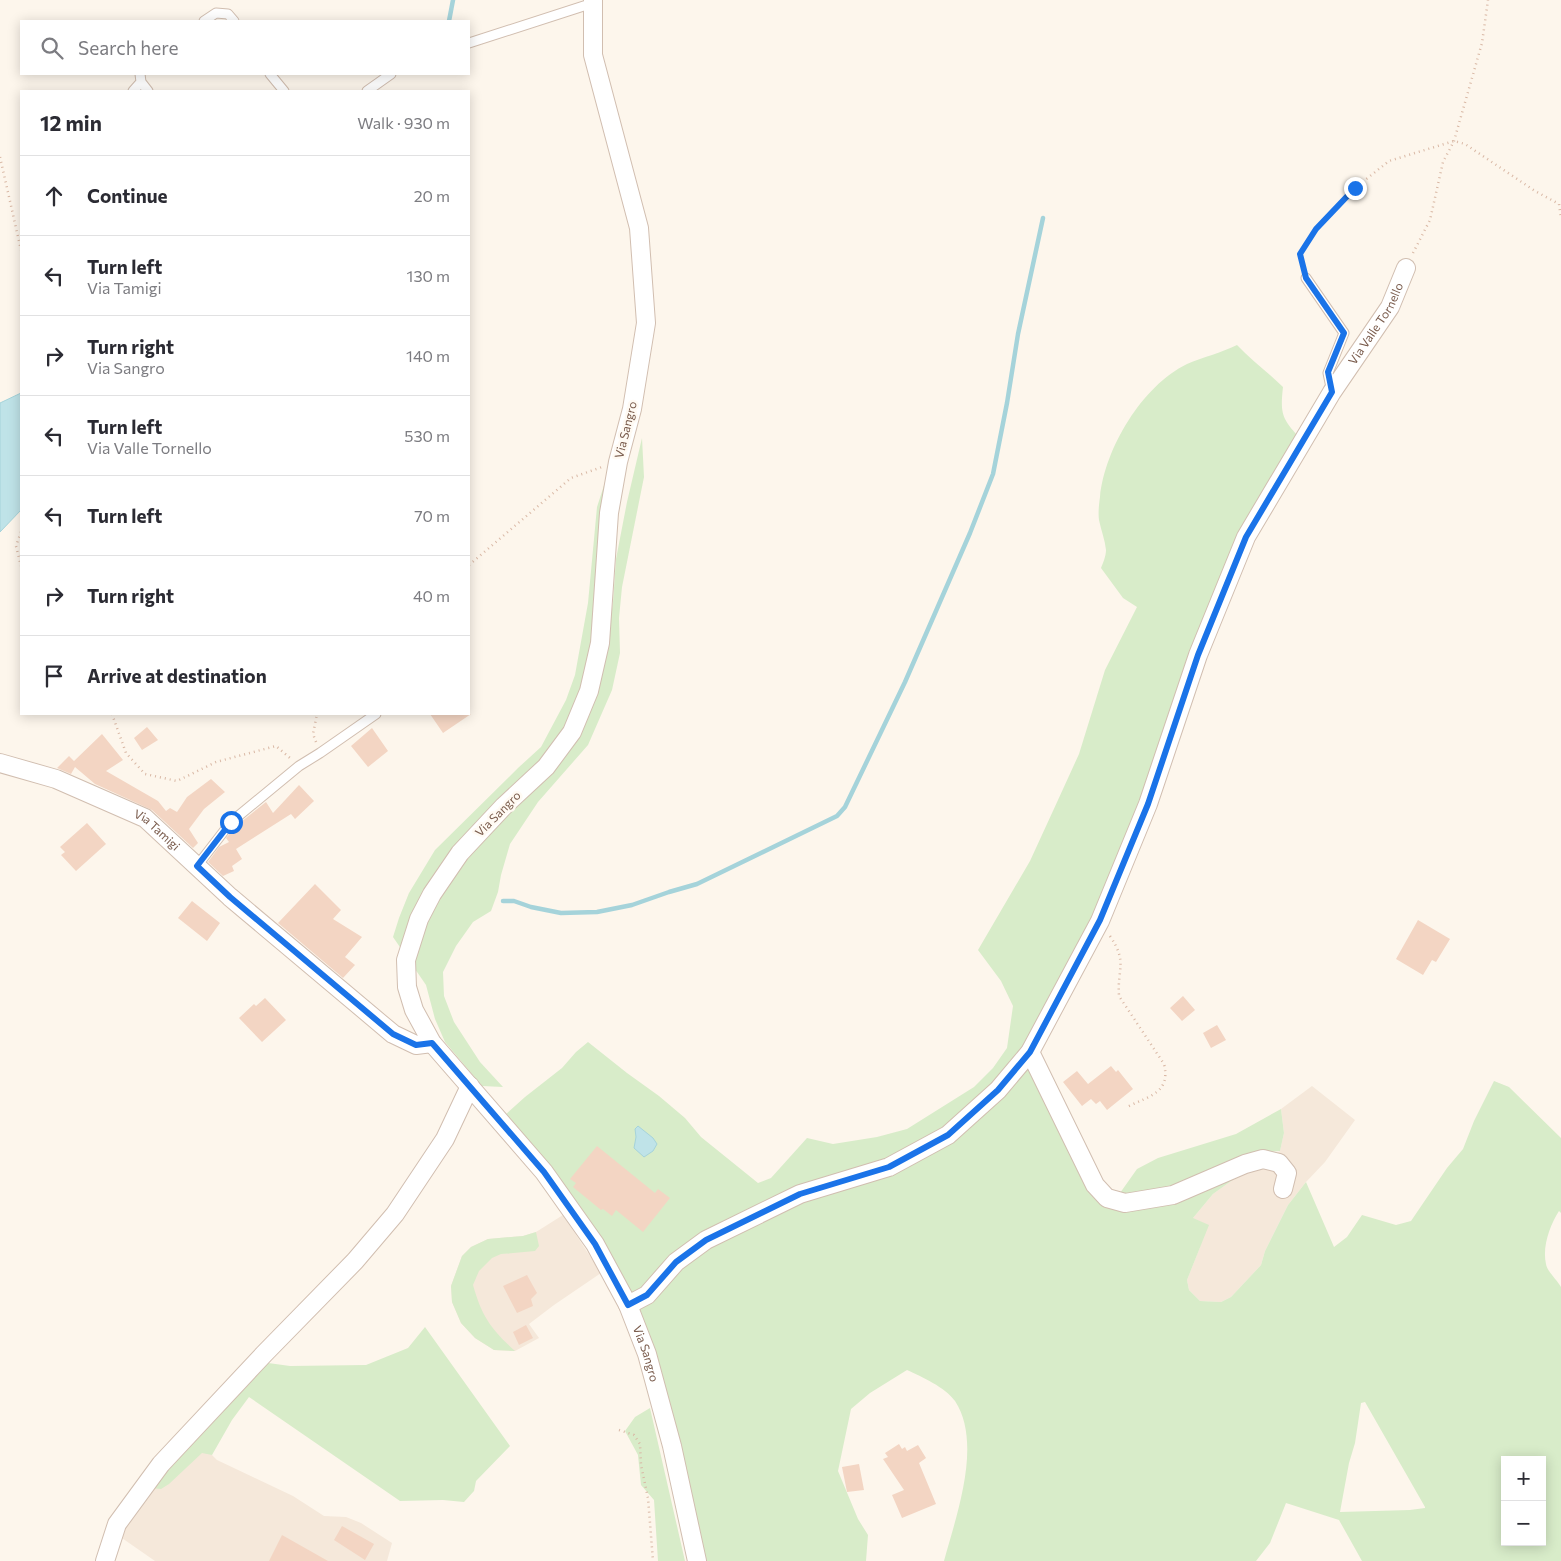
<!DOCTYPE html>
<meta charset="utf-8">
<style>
body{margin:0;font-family:Commissioner,sans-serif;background:#f7f7f7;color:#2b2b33}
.controls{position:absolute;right:15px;bottom:15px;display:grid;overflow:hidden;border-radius:0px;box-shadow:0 2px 12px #0003}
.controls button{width:45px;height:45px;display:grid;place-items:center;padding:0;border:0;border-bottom:1px solid #e1e1e2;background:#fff;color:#2b2b33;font:25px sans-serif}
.stop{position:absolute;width:15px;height:15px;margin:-11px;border:4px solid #1a73e8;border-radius:50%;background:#fff}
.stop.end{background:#1a73e8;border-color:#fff;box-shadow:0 1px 5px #0008}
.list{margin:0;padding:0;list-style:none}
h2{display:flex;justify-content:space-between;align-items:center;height:65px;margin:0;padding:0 20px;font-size:21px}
h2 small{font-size:16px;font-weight:400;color:#7c7c81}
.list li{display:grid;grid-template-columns:32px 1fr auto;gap:15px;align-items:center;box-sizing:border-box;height:80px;padding:0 20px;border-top:1px solid #e1e1e2}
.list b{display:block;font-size:19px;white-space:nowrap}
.list p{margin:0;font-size:16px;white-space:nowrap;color:#7c7c81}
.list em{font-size:16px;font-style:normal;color:#7c7c81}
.icon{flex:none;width:28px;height:28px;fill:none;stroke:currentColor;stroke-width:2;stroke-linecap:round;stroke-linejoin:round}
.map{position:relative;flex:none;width:1561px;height:1561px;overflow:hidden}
.search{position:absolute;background:#fff;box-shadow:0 2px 12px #0003;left:20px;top:20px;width:450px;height:55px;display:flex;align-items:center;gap:12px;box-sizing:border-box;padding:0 18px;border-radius:0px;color:#7c7c81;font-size:19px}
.panel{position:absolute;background:#fff;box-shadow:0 2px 12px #0003;left:20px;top:90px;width:450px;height:625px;border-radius:0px}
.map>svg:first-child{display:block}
</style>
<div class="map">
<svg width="1561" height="1561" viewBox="0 0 1561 1561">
<rect width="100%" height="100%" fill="#fdf6ec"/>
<path fill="#f5e8da" d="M1312,1086L1355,1120L1325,1162L1306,1182L1288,1205L1265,1251L1261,1265L1231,1297L1221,1302L1200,1301L1189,1290L1187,1280L1200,1247L1193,1218L1213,1194L1248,1169L1280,1151L1284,1133L1281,1109Z
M563,1215L601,1273L554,1305L529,1324L539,1338L515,1351L494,1350L475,1338L461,1323L452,1302L451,1286L462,1256L471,1247L488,1239L523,1236L536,1232Z
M189,1441L212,1455L217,1460L293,1496L324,1516L346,1517L361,1523L392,1543L387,1561H155L119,1536L160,1476Z"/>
<path fill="#d8ecc9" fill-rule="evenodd" d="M1237,345C1251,360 1268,372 1283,387C1280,414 1282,419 1300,438L1241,538L1112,883L1023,1056L1105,1204L1121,1212L1147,1207L1248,1169L1213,1194L1193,1218L1209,1225L1187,1280L1189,1290L1200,1301L1221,1302L1231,1297L1261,1265L1265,1251L1288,1205L1306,1182L1334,1247L1347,1237L1362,1215L1396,1225L1411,1221L1447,1168L1463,1149L1474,1121L1494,1081L1509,1087L1561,1138V1213L1559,1211C1550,1225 1542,1247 1546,1264C1547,1271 1557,1280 1561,1287V1561H1362L1339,1520L1286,1503L1270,1543L1256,1561H944C956,1516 983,1444 955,1401C945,1387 922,1377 907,1370L870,1393L851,1409L838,1471L858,1519L868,1535L866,1561H704L666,1390L637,1309L658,1277L630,1298L505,1115L525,1097L562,1068L576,1052L588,1042L627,1073L659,1096L685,1118L701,1137L758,1183L771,1178L807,1138L833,1144L877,1137L907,1129L974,1087L993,1068L1007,1048L1013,1006L1001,981L978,950L1030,861L1058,800L1079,754L1105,670L1137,607L1123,598L1101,568C1103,563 1106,556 1106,550C1105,540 1101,530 1099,520C1098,513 1099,504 1100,497C1105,448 1142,386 1187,364C1203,357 1221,353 1237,345ZM1365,1402L1425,1507V1508L1410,1510L1340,1512L1349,1463L1355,1443L1361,1403ZM1505,1460H1542V1542H1505Z
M642,438L644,477L622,587L619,618L620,653L612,690L588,745L538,802L510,844L501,875L498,892L491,911L473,922L456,946L443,972L444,996L454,1022L480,1062L503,1087L482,1086L445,1042L435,1019L426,985L393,937L399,918L409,893L435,850L518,768L541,747L566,700L575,675L588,603L597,507L608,473L596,611L589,668L553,771L606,652L613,602L616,559L627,502Z
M1281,1109L1284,1133L1280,1151L1252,1153L1163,1192L1128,1199L1107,1194L1120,1193L1137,1169L1158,1158L1236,1134Z
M536,1232L539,1246L535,1251L501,1254L492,1258L479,1271L473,1285C482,1317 491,1329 515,1351L494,1350L475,1338L461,1323L452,1302L451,1286L462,1256L471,1247L488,1239L523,1236Z
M425,1327L510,1446L476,1481L474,1491L464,1502L443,1500L400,1501L249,1397L232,1420L212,1455L202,1453L169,1484L161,1489L151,1488L261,1362L290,1366L366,1365L408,1348Z
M650,1408L685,1561H658L654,1500L641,1485L638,1455L625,1431L635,1417Z"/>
<path fill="#bfe3e8" stroke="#a5d3da" d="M21,393V510L0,532V403Z
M638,1126L653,1138L657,1144L653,1151L644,1157L634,1148L636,1137L635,1129Z"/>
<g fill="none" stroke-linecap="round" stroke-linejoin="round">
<path stroke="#a5d3da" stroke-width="4.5" d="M449,21L453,0
M503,901H514L531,907L561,913L597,912L632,905L669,892L697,884L837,816L845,807L905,682L970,533L993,474L1007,403L1018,334L1043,218"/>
</g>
<path fill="#f3d5c3" d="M430,714H471L443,733Z
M147,727L158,740L142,750L134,738Z
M372,728L388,751L368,767L351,746Z
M102,734L123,760L106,771L158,801L166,811L170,808L177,812L187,797L211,779L225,792L204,809L189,829L198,843L193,848L152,810L95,784L75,767L71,774L57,768L69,756L74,761Z
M299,785L314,801L295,819L291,814L236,849L242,859L232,866L234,871L223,876L208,862L219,847L229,842L226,838L236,826L266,802L273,813Z
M87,823L106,844L76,871L61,855L65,852L60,847Z
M315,884L341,910L333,919L362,937L345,957L355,965L343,978L278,923Z
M192,901L220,923L207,941L178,918Z
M1418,920L1450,939L1436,962L1432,960L1423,975L1396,959Z
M1183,996L1195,1010L1182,1021L1170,1008Z
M265,998L286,1020L262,1042L239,1018L254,1004L256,1006Z
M1217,1025L1226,1040L1211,1048L1203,1033Z
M1111,1066L1116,1072L1118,1070L1133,1089L1107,1110L1100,1101L1096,1104L1091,1099L1082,1106L1063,1082L1077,1071L1088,1084Z
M597,1146L655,1193L658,1189L670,1198L643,1232L616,1210L612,1216L603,1209L601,1210L573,1187L576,1183L570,1179Z
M527,1275L537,1293L531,1299L533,1306L517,1313L503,1286Z
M526,1325L533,1338L519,1345L513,1332Z
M899,1444L902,1449L905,1447L907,1451L918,1445L926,1458L919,1463L936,1504L902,1518L892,1495L904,1490L883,1459L888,1457L885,1453Z
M859,1464L864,1490L847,1492L842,1467Z
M342,1526L374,1544L365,1560L334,1540Z
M282,1535L328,1561H269Z"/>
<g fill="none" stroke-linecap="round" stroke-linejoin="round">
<defs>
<path id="service" d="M204,21L216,13L228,14L234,21
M469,43L593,3
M140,74L141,82L148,91
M270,74L284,91
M133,91L141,82
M367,91L391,74
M1306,278L1344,333L1328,373L1332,392
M197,866L231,822L299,766L320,753L376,714"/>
<g id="minor">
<path id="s1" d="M593,0V55L639,228L646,323L632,409L618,462L609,513L600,643L589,691L572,732L546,767L504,806L460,853L432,894L419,919L406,960L407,987L414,1010L432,1043L544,1172L595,1244L628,1305L647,1354L672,1446L697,1561"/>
<path id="s2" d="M0,763L56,779L145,818L230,897L393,1034L416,1045L432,1043"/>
<path d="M1030,1052L1095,1185L1107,1198L1125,1203L1173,1195L1245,1164L1263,1159L1279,1163L1287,1173L1283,1189"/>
<path id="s3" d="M628,1305L647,1295L676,1262L706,1240L800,1194L889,1167L948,1135L998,1090L1030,1052L1100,921L1148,804L1198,655L1246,537L1332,392L1390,307L1406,268"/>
<path d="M105,1561L117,1524L161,1464L264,1354L355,1261L395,1214L445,1139L470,1086"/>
</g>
</defs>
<use href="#service" stroke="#d1beb0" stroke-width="11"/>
<use href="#minor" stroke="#d1beb0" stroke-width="20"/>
<path stroke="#d9b8a5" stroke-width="2.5" stroke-dasharray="1 4" stroke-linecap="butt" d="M0,157L21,250
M1413,253L1430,220L1443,162L1454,141L1482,43L1488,0
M1303,268L1300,255L1316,229L1355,188L1389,161L1454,141L1465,144L1535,191L1559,204L1561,218
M21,532L16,546L21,566
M469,565L571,478L602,467
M112,714L126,753L145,774L177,781L216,762L276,746L290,758
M316,742L313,734L317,714
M1110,936C1128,963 1117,968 1119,996L1164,1064C1171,1093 1149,1096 1127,1107
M619,1430L634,1435L640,1444L641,1465L648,1498L653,1561"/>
<use href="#service" stroke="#fff" stroke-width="9"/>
<use href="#minor" stroke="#fff" stroke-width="18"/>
</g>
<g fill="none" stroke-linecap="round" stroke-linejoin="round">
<path stroke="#1a73e8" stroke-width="6" d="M231,822L197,866L230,897L393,1034L416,1045L432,1043L544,1172L595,1244L628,1305L647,1295L676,1262L706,1240L800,1194L889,1167L948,1135L998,1090L1030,1052L1100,920L1148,804L1198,655L1246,537L1332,392L1328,372L1344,333L1306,278L1300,254L1316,229L1355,188"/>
</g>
<g text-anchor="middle" stroke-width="5" stroke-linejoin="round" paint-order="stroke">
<g font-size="12" fill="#7a5c4d" stroke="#fffaf3">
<text dy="4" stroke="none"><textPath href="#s3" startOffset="1294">Via Valle Tornello</textPath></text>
<text transform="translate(626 430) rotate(-76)" y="4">Via Sangro</text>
<text transform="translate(498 814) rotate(-45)" y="4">Via Sangro</text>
<text dy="4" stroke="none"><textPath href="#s2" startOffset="172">Via Tamigi</textPath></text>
<text dy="4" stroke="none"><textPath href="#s1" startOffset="1502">Via Sangro</textPath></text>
</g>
</g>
</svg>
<div class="controls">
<button>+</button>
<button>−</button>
</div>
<div class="stop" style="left:231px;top:822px"></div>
<div class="stop end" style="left:1355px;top:188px"></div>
<div class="search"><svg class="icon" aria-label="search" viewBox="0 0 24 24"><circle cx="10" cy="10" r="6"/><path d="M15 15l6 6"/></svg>Search here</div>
<section class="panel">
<h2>12 min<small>Walk · 930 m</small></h2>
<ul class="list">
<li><svg class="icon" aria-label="ahead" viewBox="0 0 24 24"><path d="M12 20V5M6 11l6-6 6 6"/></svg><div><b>Continue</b></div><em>20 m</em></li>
<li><svg class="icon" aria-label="left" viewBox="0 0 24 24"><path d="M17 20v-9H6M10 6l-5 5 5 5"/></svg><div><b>Turn left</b><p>Via Tamigi</p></div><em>130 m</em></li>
<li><svg class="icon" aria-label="right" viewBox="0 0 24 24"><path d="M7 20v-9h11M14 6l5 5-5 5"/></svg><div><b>Turn right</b><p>Via Sangro</p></div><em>140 m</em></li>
<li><svg class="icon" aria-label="left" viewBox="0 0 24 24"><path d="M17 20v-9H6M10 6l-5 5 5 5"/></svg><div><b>Turn left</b><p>Via Valle Tornello</p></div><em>530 m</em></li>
<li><svg class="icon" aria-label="left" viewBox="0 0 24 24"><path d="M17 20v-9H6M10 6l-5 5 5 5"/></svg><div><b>Turn left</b></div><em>70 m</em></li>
<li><svg class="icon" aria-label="right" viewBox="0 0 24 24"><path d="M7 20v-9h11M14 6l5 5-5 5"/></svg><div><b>Turn right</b></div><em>40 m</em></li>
<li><svg class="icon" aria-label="arrive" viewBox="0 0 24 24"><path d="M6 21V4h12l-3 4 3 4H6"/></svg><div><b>Arrive at destination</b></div></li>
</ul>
</section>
</div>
